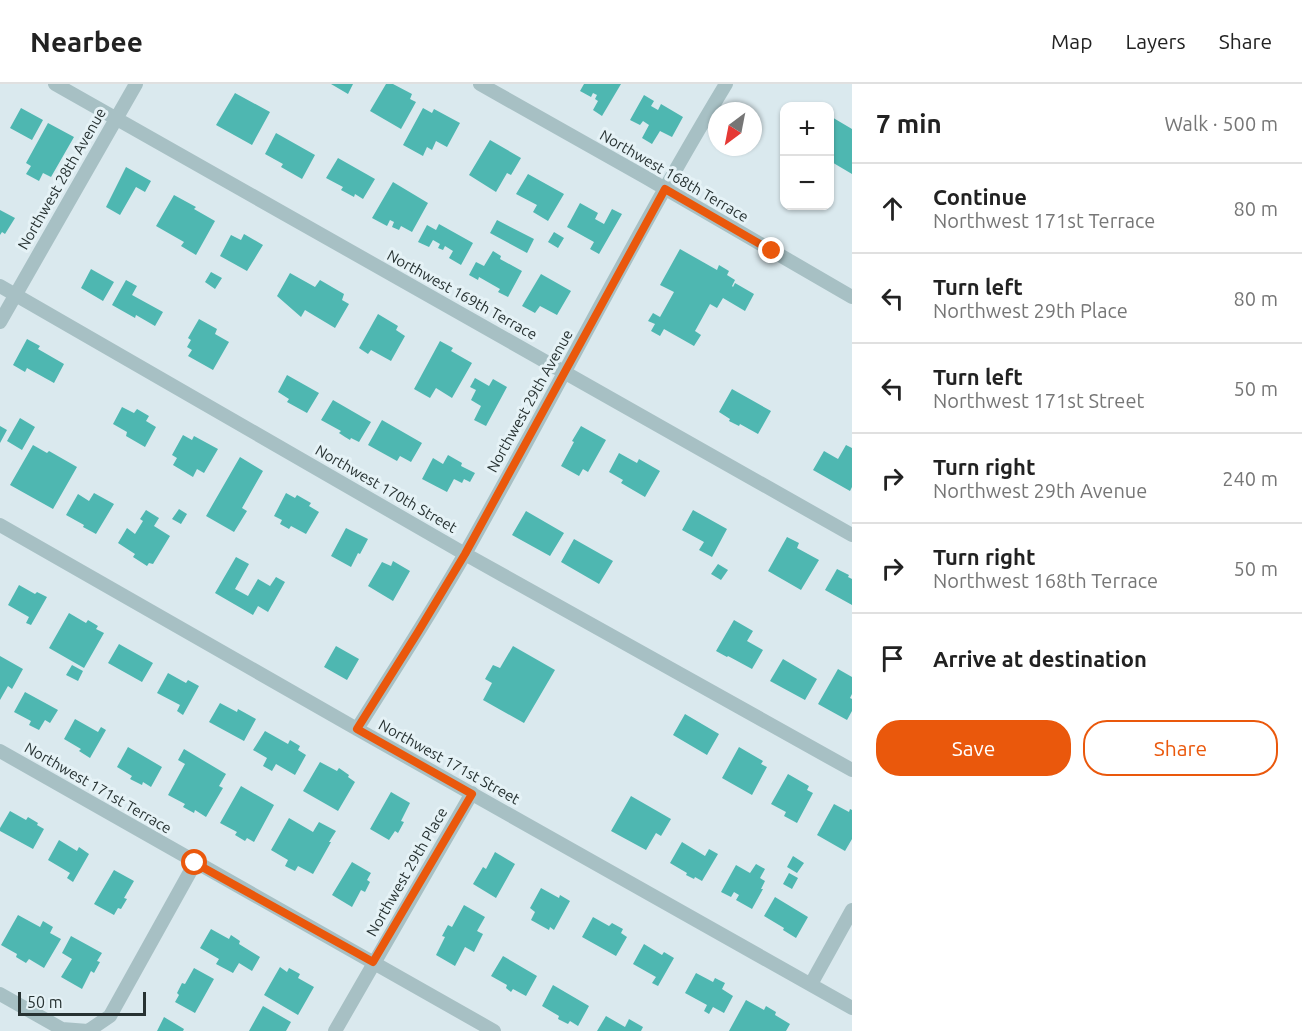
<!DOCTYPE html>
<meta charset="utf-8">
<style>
body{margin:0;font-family:Ubuntu,sans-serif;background:#f6f6f6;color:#222}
.controls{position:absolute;right:18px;top:18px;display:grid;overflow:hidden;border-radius:12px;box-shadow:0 2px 4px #0004}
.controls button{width:54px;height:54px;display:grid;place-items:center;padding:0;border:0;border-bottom:2px solid #e0e0e0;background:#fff;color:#222;font:30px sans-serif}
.compass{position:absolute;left:708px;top:18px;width:54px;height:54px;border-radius:50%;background:#fff;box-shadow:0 2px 4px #0004;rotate:212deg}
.scale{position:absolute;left:18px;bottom:15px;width:128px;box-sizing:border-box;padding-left:6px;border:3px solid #273232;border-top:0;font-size:16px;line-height:21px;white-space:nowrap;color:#273232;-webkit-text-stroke:4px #e5f2f6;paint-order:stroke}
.stop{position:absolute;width:18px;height:18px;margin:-14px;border:4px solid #ea580c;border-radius:50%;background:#fff}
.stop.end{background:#ea580c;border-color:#fff;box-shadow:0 2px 6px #0008}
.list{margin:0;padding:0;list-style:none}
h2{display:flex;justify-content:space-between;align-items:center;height:78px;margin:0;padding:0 24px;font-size:26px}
h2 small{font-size:20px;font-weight:400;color:#767676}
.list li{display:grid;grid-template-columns:39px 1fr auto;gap:18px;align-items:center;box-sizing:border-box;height:90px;padding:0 24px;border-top:2px solid #e0e0e0}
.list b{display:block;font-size:22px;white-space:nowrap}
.list p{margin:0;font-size:20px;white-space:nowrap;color:#767676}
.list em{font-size:20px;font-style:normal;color:#767676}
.actions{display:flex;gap:12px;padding:18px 24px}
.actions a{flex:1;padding:14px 0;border:2px solid #ea580c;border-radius:24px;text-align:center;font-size:21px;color:#ea580c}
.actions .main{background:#ea580c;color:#fff}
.icon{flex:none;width:33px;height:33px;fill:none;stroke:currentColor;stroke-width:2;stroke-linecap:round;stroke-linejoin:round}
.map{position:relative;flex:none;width:852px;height:947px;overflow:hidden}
header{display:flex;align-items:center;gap:36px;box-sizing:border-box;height:84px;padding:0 30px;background:#fff;border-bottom:2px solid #e0e0e0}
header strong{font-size:28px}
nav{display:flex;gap:33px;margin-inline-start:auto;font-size:21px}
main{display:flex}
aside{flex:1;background:#fff}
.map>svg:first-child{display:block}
</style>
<header>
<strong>Nearbee</strong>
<nav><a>Map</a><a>Layers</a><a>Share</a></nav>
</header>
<main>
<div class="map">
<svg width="852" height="947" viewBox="0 0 852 947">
<rect width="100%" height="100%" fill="#dae9ee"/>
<path fill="#4eb7b1" d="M331,0H353L348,10Z
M386,0H393L412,10L410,15L416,18L401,45L370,27Z
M584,0H621L602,32L593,26L598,17L595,15L597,11L593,9L591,13L580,7Z
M235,9L270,28L252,61L216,41Z
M644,11L654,17L651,22L658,26L661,20L683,33L672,53L660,47L652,60L642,54L649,41L643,37L640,41L630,36Z
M21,24L43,36L32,56L10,44Z
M423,24L432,29L434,25L460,39L447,63L436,57L432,66L427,63L423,72L403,61Z
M830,32L852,45V90L830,77Z
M48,39L74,53L51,93L43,89L39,97L26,90L31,82L26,79Z
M276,49L315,71L302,95L281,83L283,80L265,70Z
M490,56L521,74L511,91L507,89L496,108L469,91Z
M338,74L375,95L363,115L355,110L354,113L341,106L343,103L326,94Z
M126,83L151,97L145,108L136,103L120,131L106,123Z
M528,90L564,110L548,137L533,128L537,121L516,110Z
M393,98L428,119L412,148L401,142L399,146L392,143L394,138L390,136L387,142L372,134Z
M174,111L196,123L194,125L215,137L196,171L181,162L184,158L156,142Z
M580,119L598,129L595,135L604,140L612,125L622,130L599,170L590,165L594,158L567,143Z
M0,126L15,134L5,150L2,148L0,151Z
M497,136L534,155L527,169L490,149Z
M439,140L473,159L461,181L449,174L453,167L445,162L443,166L438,164L440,160L433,156L429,163L418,158L427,141L436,146Z
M554,148L564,154L558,164L548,158Z
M244,150L263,161L247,187L220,172L231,151L241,156Z
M680,165L717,186L719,181L729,187L727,191L735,196L732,202L733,203L735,199L754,210L745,227L723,214L717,224L710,220L695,247L701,251L694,262L664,245L660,252L651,247L655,240L648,237L653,229L660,233L674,208L660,201Z
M493,167L501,172L500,175L522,187L508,213L498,208L500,205L479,193L478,196L469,191L476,178L484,182Z
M91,185L114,198L103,217L81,204Z
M211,188L222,194L215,205L205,198Z
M290,189L315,203L320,196L344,210L342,216L349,220L335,244L305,226L301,233L277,212Z
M541,190L571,207L557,231L540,222L535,229L522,222Z
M126,196L137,202L132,211L163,228L155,242L136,231L135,234L112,221Z
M378,230L398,242L396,246L405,252L391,277L371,266L368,270L359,264Z
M199,235L217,245L215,250L229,258L213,286L188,272L192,266L187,263L191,256L188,254Z
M27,255L40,262L38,265L64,280L54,299L27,284L25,288L13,281Z
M440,257L453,264L451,267L472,279L452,314L436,304L430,314L414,305Z
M287,291L319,309L307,329L287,318L289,315L278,308Z
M475,294L489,302L493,295L507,303L486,342L474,336L481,322L471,316L476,306L470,303Z
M732,305L771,327L758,350L740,340L739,342L729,337L730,335L719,328Z
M333,316L371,338L359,358L351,354L350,356L345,353L339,349L341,347L321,336Z
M122,323L134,329L137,325L149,332L146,337L156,343L145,363L126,352L127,348L113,340Z
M20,334L35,343L22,366L7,357Z
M382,336L422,359L411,378L400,372L397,377L368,361Z
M0,342L7,346L0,359Z
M581,342L606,356L588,388L583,385L579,392L561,382L574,358L572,357Z
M183,351L192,356L194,352L218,365L204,389L197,385L193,393L173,381L177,374L172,371Z
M33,361L47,369L49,367L77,383L53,425L10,401Z
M846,361L852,364V403L850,407L813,386L824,367L838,375Z
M619,369L637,379L639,375L660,387L645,413L621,399L623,396L609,388Z
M448,371L462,379L461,382L475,389L470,398L464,395L462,399L454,395L447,408L422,395L433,374L443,380Z
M240,373L263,387L242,424L247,427L234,448L206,432Z
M94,409L114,420L96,450L83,443L84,441L66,431L78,410L89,417Z
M286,409L295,414L297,411L311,419L309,422L319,428L306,450L291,442L289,445L280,440L282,436L274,432Z
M179,425L187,430L181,440L172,435Z
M146,426L159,434L154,442L170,452L153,480L149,479L147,482L133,473L135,470L118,459L127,444L135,450L143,437L140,435Z
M693,426L727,445L712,473L699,466L704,458L682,446Z
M526,427L564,449L550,472L512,451Z
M346,444L368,455L360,470L358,469L351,483L331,472Z
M787,453L799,459L797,464L819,476L801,506L768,487Z
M574,455L613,477L599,500L561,478Z
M236,473L249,480L235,505L248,512L258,495L270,502L276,493L285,498L268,528L258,522L253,531L215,509Z
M393,477L410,487L393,517L368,502L382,478L391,482Z
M718,480L728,486L721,496L711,490Z
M837,485L849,491L848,493L852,495V521L825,506Z
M19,501L35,510L37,508L47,513L31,541L26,539L29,533L8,521Z
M69,529L86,539L88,536L98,542L96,545L104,549L84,584L49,564Z
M734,536L753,547L747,557L763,566L752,585L728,572L727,573L716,567Z
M119,560L153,579L142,598L108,579Z
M336,562L359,575L347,596L324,583Z
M513,562L555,586L524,639L483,616L492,599L485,595L493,581L500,584Z
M0,572L23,585L12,605L8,602L0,616Z
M783,575L817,595L805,616L770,597Z
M72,581L83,587L78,597L66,591Z
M838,585L852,593V610L850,614L852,615V627L847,636L818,620Z
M168,589L186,599L188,596L199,602L183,631L177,627L180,621L157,609Z
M25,608L58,626L50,639L45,636L39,646L29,641L31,637L14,628Z
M220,619L237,628L238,625L256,635L244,657L209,638Z
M685,630L719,650L707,671L673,651Z
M75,635L98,648L101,643L106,646L90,674L79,667L81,665L64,655Z
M265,647L288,660L290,656L300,662L298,666L306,671L295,691L276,680L272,687L263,682L267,674L253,666Z
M128,663L162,683L151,703L143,698L142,701L130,695L132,692L117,683Z
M739,663L763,677L761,680L767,683L752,711L722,694Z
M184,665L226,690L219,702L223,704L206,733L195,726L194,729L183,723L185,720L168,711L185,680L178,676Z
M320,678L337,687L339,684L349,691L348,693L355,698L338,727L303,707Z
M788,690L809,702L807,706L813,709L797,739L784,732L786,728L771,720Z
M241,702L274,721L254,758L247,754L245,757L235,751L237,748L220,739Z
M391,708L410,719L401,737L404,738L398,749L395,747L389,756L370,745Z
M631,712L671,735L661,752L656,749L646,766L611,747Z
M834,720L849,728L850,725L852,726V755L845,767L817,751Z
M10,727L26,736L28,733L38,739L37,741L44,745L33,765L0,747V744Z
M289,734L313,748L319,738L336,747L329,758H331L313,790L298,782L295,787L285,782L288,776L271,766Z
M59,756L77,767L79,763L89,770L73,798L67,794L70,789L48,776Z
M682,758L705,772L709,765L718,770L702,797L695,793L694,795L686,791L687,789L670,779Z
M495,768L515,780L496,814L473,800L483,783L486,785Z
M793,772L804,779L797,789L787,783Z
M352,778L371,789L367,796L370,798L365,808L361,806L352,823L332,811Z
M756,780L765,785L760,794L765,797L761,805H763L752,825L736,816L739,811L734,808L731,813L721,808L736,781L750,789Z
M114,786L134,797L124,814L127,815L121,825L118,824L114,831L94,820Z
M789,789L798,794L792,805L783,800Z
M541,804L559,814L560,811L570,817L554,846L550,843L549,846L531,836L535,828L530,824Z
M775,813L808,833L796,854L783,846L784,844L764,832Z
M464,821L485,833L477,847L483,850L474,868L465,863L455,882L436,871L445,853L442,852L448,841L452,843Z
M18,831L40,843L43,837L53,843L50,849L61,855L44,884L29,875L26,879L16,873L17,870L1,861Z
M593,833L609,842L612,839L623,845L621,849L627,853L616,872L582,853Z
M211,845L229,855L231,851L240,857L239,860L260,873L252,887L239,879L233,889L216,880L219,875L200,864Z
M71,852L102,869L97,877L100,878L94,889L91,887L82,905L61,893L72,875L62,869Z
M644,860L662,871L664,868L674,874L658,902L652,899L656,893L633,880Z
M503,872L537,892L526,912L513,905L511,908L506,904L507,901L491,892Z
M280,883L287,888L289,884L300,890L298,894L314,903L298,931L264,911Z
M194,884L214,895L195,929L175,918L179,911L177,909L182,899L185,900Z
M696,889L713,898L715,894L725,899L722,905L733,912L724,929L713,923L709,930L704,927L707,921L685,909Z
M553,901L589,922L578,942L570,937L568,940L558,935L559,932L542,922Z
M746,916L764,926L766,922L776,928L775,931L790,940L786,947H729Z
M263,922L291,938L286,947H249Z
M606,932L625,943L629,935L643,943L641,947H597Z
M164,933L184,945L183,947H157Z"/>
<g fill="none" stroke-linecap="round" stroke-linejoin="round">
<path stroke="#a7c0c4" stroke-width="14" d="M55,0L852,451
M480,0L645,93L852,213
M0,202L465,470L852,686
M0,238L136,0
M0,441L357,645L852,924
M357,645C394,586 432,528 466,468C554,312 634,152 726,0
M0,667L494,947
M811,900L852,826
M0,910L62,945L88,947L110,932L195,779
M335,947L472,709"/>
</g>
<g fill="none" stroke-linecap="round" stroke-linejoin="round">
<path stroke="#ea580c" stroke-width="8" d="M195,779L373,878L472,710L357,645L418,548L465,470L665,105L772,167"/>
</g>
<g text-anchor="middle" stroke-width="6" stroke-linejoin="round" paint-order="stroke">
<g font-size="15" fill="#273232" stroke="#e5f2f6">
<text transform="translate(674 92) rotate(30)" y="5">Northwest 168th Terrace</text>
<text transform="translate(62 95) rotate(-60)" y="5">Northwest 28th Avenue</text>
<text transform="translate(462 211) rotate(29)" y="5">Northwest 169th Terrace</text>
<text transform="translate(530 317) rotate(-61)" y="5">Northwest 29th Avenue</text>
<text transform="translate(386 405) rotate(30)" y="5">Northwest 170th Street</text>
<text transform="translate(449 678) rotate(29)" y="5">Northwest 171st Street</text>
<text transform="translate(98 704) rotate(30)" y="5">Northwest 171st Terrace</text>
<text transform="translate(407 788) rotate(-60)" y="5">Northwest 29th Place</text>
</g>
</g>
</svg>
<div class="controls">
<button>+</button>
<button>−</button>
</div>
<svg class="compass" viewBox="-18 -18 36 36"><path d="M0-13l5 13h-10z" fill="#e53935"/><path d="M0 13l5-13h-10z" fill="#767676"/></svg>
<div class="scale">50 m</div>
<div class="stop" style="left:195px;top:779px"></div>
<div class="stop end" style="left:772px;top:167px"></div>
</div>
<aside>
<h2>7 min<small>Walk · 500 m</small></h2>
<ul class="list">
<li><svg class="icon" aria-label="ahead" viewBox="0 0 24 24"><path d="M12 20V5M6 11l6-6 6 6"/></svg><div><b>Continue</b><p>Northwest 171st Terrace</p></div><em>80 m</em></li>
<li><svg class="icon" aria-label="left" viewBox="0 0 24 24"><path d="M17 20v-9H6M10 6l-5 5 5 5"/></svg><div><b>Turn left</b><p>Northwest 29th Place</p></div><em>80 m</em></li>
<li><svg class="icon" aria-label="left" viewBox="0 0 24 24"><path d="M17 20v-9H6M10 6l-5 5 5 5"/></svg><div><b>Turn left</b><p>Northwest 171st Street</p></div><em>50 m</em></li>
<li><svg class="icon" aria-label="right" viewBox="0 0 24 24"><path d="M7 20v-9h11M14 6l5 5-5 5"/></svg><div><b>Turn right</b><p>Northwest 29th Avenue</p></div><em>240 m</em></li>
<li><svg class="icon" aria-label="right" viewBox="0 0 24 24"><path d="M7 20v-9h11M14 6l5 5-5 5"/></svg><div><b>Turn right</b><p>Northwest 168th Terrace</p></div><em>50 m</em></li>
<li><svg class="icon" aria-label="arrive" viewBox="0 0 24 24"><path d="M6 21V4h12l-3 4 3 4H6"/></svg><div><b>Arrive at destination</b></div></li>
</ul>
<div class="actions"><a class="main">Save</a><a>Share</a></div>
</aside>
</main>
